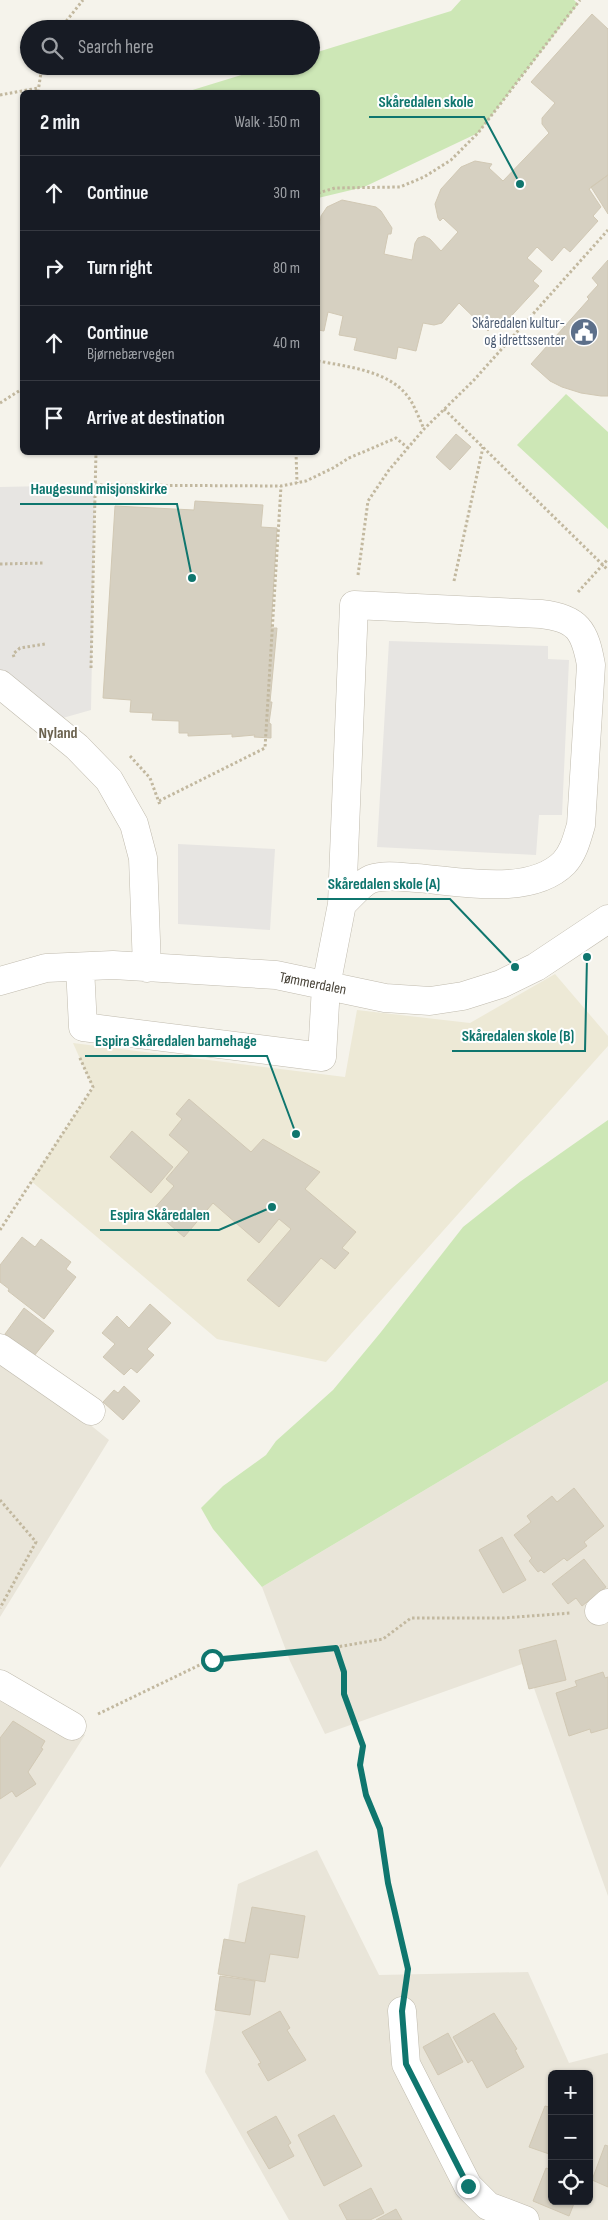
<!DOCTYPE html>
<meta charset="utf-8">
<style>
body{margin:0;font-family:"Sofia Sans Condensed",sans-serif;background:#20242c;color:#f1f3f6}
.controls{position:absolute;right:15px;bottom:15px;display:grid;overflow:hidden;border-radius:8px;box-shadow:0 1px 4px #0004}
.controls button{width:45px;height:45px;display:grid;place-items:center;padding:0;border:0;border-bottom:1px solid #363941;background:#171b24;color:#f1f3f6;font:25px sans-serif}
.stop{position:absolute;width:15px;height:15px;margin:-11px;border:4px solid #0f766e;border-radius:50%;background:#fff}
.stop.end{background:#0f766e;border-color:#fff;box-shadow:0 1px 5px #0008}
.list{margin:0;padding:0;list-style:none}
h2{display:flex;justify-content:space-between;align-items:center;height:65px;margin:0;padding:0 20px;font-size:21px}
h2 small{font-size:16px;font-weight:400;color:#9ea1a6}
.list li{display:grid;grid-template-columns:32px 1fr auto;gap:15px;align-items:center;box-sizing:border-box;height:75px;padding:0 20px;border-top:1px solid #363941}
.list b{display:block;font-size:19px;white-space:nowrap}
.list p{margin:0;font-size:16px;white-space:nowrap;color:#9ea1a6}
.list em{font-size:16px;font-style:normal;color:#9ea1a6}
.icon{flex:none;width:28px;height:28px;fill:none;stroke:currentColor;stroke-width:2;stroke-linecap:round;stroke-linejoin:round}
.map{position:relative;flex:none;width:608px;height:2220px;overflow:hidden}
.search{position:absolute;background:#171b24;box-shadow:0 1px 4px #0004;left:20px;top:20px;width:300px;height:55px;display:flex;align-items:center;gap:12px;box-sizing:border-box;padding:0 18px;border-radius:28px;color:#9ea1a6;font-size:19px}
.panel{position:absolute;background:#171b24;box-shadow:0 1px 4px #0004;left:20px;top:90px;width:300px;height:365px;border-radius:8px}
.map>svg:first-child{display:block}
</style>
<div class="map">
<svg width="608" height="2220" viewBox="0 0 608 2220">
<rect width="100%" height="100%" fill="#f5f3eb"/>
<path fill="#e9e5d9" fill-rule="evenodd" d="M0,1352L109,1440L0,1617Z
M608,1381V1896L525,1663L325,1734L290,1661L262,1587Z
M0,1685L85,1735L0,1868Z
M317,1850L379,1975L528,1972L569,2063L608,2053V2220H289L205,2072L238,1884ZM552,2074H589V2201H552Z"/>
<path fill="#ede9d6" d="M555,974L608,1036V1046L326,1362L217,1339L31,1181L93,1088L73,1043L345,1077L357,1010L470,1023Z"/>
<path fill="#cde7b6" d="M461,0H574L578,4L478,133L364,187L318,198V92H186L271,66H311V54L451,11Z
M566,394L608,432V529L517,445Z
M608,1120V1381L262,1587L213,1529L201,1508L223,1486L266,1455L276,1441L333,1390L381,1332L463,1227L521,1181Z"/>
<path fill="#e7e5e2" d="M95,485L91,710L45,723L0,684V487Z
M389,641L548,646V659L569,660L562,815H539L536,855L377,847Z
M178,844L275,849L270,930L178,924Z"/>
<path fill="#d6d0c1" stroke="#d1c8b4" d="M592,14L608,29V175L589,189L601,207L593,216L598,221L570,252L564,247L552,261L537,247L527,258L542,271L533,281L539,286L503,325L497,321L488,331L459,303L442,323L434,325L423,323L416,351L398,347L396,359L354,350L357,338L339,335L343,316L328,312L324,331L318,330V237L321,216L327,207L342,200L376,207L381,211L392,228L391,234H388L384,254L412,260L415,243L418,238L424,236L430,239L441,251L458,232L443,218L440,221L438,218L435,204L441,189L461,167L475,161L492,164L489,168L503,181L549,133L542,124V118L555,103L531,82Z
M608,175V214L591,187Z
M608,260V396H601L581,393L562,387L550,381L531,364L589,299L587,297L598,285L592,278Z
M456,434L471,447L450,470L436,457Z
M195,501L263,505L261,527L277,528L271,628H277L270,702H272L269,723L271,724V738L254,737L255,735L232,737V734L188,736V733H179V721L152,720L153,713L130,712L131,700L103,698L115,506L194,510Z
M189,1099L251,1152L263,1139L320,1172L305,1189L356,1232L342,1248L349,1253L335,1269L321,1258L279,1307L247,1280L291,1229L279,1219L259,1243L213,1203L184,1237L153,1210L174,1186L166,1179L189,1152L169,1135L182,1119L176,1114Z
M132,1131L173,1167L151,1193L110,1157Z
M22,1237L35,1247L41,1239L71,1262L66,1269L76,1277L44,1319L8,1291L9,1289L0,1282V1265Z
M150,1304L171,1323L147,1349L154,1355L137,1373L131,1368L124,1375L103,1357L115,1344L102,1333L117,1316L129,1328Z
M24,1308L54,1331L34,1356L5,1334Z
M124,1386L140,1401L123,1420L103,1402L114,1390L118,1393Z
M574,1488L604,1526L584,1542L587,1546L567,1561L564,1558L544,1573L541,1570L538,1572L529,1561L532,1558L514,1535L531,1522L527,1516L552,1496L557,1502Z
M502,1537L526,1580L503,1593L479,1550Z
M584,1559L606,1587L582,1606L576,1598L568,1604L552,1584Z
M556,1640L566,1680L529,1689L519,1650Z
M603,1672L605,1678L608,1677V1728L591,1733L590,1729L569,1736L556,1693L577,1686L575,1681Z
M13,1721L45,1741L41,1748L43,1749L28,1772L36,1784L16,1797L12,1791L0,1799V1738Z
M252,1907L305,1916L298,1958L270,1954L265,1982L218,1974L224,1939L245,1943Z
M220,1976L255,1981L250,2015L215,2010Z
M280,2011L290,2028L287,2030L306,2060L268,2081L258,2064L261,2063L242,2032Z
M494,2013L517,2049L515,2050L524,2067L487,2088L472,2060L468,2063L453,2037Z
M448,2033L463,2062L438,2075L423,2047Z
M552,2098V2155L529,2147L545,2106L549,2107Z
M334,2115L362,2166L324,2186L298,2135Z
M276,2116L291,2143L288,2145L294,2156L269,2169L247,2132Z
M605,2145L608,2146V2187L592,2180Z
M546,2168L552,2170V2201H575L569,2216L533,2201Z
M371,2188L384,2213L370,2220H347L339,2205Z
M396,2209L402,2220H376Z"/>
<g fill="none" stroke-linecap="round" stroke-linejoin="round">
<defs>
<path id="minor" d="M0,684L77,747L109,780L134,824L143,858L147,968
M80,967L83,1027L322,1057L326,986L342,904L354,605L541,614C578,618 585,631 591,665L581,825C577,838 574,852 564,863C530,897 459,881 416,878C402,877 385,874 371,879C361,883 350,897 342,904
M0,981L46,968L113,965L276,975L385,998L430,1001L463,996L501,984L536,967L608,919
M0,1348L91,1411
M599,1611L608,1603
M0,1684L72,1726
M402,2011L406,2064L468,2186L488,2206L525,2220"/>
</defs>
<use href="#minor" stroke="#c0bbae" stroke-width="29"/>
<path stroke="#c2b89f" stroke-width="3" stroke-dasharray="2.5 2.5" stroke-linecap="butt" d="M60,29L83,0
M38,92L42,66
M0,95L38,88
M318,193L335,188L400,187L424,177L451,160L478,133L580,0
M318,361C349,367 393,371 411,401C416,410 420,420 424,429
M0,403L22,389
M444,409L608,570
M296,452L297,483
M95,485L281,486L306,481L333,468L349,458L396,438L408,448
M0,564L43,563
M358,575L368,501L389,470L424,429L474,380L608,230
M454,581L483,447
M578,592L608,559
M14,657L13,654L20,648L45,644
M91,668L96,452
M130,756L150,778L160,805
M159,801L265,748L281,486
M0,1230L93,1087L79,1056
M0,1500L36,1542L0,1608
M336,1648L344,1672V1694L363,1746L360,1765L367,1795L379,1829L388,1883L408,1969L406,1983
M98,1714L212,1659L308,1652L383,1639L411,1618H503L571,1613"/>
<use href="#minor" stroke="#fff" stroke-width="28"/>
</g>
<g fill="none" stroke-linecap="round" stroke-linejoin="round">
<path stroke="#0f766e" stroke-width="6" d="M212,1660L336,1648L344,1672V1694L363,1746L360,1765L366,1795L380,1829L388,1883L408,1969L402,2011L406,2064L468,2186"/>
</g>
<defs>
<symbol id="civic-disc" viewBox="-11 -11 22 22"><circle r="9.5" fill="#5c6f8a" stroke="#fff"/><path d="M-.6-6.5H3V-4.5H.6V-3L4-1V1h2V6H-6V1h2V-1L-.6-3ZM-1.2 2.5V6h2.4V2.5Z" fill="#fff"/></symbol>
</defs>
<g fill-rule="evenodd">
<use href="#civic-disc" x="568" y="316" width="32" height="32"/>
</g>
<g text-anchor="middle" stroke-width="4" stroke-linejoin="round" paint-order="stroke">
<g font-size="15" fill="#4e5e75" stroke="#fff" text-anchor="end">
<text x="565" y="328">Skåredalen kultur-<tspan x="565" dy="17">og idrettssenter</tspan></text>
</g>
<g font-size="15" fill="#494439" stroke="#fff">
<text transform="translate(313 983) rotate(11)" y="5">Tømmerdalen</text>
</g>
<g font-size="16" font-weight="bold" fill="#6c6350" stroke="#fff">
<text x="58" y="738">Nyland</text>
</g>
</g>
<path fill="none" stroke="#0f766e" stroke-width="2" d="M520 184L484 117H369M192 578L177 504H20M515 967L450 899H317M587 957L585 1051H452M296 1134L267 1056H85M272 1207L219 1230H100"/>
<g fill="#0f766e" stroke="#fff" stroke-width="2">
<circle cx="520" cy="184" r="5"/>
<circle cx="192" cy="578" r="5"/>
<circle cx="515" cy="967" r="5"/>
<circle cx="587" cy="957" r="5"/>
<circle cx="296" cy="1134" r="5"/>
<circle cx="272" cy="1207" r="5"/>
</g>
<g font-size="16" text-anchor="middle" font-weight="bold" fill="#0f766e" stroke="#fff" stroke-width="4" stroke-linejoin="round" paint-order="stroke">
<text x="426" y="107">Skåredalen skole</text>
<text x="99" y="494">Haugesund misjonskirke</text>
<text x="384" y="889">Skåredalen skole (A)</text>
<text x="518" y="1041">Skåredalen skole (B)</text>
<text x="176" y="1046">Espira Skåredalen barnehage</text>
<text x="160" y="1220">Espira Skåredalen</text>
</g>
</svg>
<div class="controls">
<button>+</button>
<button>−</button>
<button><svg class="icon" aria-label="locate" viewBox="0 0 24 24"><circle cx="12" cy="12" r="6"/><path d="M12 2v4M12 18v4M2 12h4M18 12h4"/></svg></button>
</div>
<div class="stop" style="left:212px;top:1660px"></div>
<div class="stop end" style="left:468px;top:2186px"></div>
<div class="search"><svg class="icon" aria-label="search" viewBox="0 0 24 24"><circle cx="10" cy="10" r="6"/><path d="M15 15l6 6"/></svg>Search here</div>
<section class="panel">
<h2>2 min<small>Walk · 150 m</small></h2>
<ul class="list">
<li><svg class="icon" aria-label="ahead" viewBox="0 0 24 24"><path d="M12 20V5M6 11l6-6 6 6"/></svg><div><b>Continue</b></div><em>30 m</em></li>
<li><svg class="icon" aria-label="right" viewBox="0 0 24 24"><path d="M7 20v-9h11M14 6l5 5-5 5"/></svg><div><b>Turn right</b></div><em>80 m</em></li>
<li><svg class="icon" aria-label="ahead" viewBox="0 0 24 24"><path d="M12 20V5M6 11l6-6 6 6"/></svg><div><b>Continue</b><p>Bjørnebærvegen</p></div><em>40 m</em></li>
<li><svg class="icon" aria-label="arrive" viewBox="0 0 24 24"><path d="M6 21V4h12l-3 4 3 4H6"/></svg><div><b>Arrive at destination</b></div></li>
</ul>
</section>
</div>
